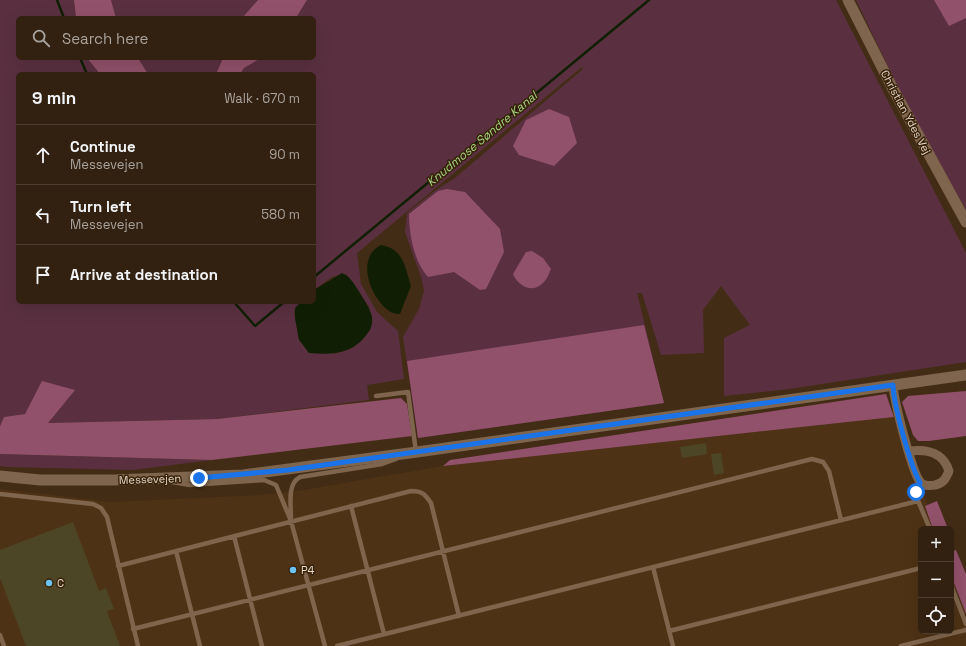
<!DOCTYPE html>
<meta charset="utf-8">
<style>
body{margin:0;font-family:"Space Grotesk",sans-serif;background:#3a2919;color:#f1f3f6}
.controls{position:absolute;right:12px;bottom:12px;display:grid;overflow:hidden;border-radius:6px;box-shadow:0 4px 16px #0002}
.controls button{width:36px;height:36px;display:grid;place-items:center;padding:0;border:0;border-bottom:1px solid #4d3e30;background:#322110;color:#f1f3f6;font:20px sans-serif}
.stop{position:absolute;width:12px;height:12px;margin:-9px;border:3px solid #1a73e8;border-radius:50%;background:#fff}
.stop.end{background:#1a73e8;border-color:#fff;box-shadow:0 1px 4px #0008}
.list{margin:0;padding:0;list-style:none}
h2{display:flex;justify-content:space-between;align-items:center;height:52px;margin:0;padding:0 16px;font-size:17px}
h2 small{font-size:13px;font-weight:400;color:#a8a39f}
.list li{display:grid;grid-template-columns:26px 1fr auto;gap:12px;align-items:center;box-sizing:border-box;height:60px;padding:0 16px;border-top:1px solid #4d3e30}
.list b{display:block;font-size:15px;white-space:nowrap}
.list p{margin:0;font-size:13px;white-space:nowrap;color:#a8a39f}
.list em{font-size:13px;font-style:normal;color:#a8a39f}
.icon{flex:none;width:22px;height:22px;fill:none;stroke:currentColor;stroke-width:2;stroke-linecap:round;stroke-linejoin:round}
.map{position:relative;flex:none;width:966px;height:646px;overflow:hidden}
.search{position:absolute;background:#322110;box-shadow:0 4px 16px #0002;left:16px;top:16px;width:300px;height:44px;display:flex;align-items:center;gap:10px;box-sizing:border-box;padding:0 14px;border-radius:6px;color:#a8a39f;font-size:15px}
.panel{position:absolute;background:#322110;box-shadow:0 4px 16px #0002;left:16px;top:72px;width:300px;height:232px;border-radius:6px}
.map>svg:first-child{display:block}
</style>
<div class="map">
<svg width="966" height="646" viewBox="0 0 966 646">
<rect width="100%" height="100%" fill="#432c15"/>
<path fill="#4e3215" d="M894,417L937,529H921V631H951V566L966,605V646H0V489L110,502L263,495L298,491L443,466Z"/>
<path fill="#5a3040" d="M0,0H74L76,18H18V58H87L100,74H18V302H301L294,312L299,340L334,354L354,347L372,318L369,307L346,274L332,277L314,290V74H250L246,72L240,74C253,50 291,58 314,58V18H296L307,0H836L966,253V362L789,389L724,396V338L750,325L721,286L703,310L704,353L661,355L642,293H637L664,403L418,438L403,337L419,309L424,291L421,277L405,232L407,213L436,190L455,178L583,69L582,67L357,253L361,284L377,312L398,331L404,379L367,385L369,400L217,419L47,423L74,390L25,414L4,417L0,426Z
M111,0H258L242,18H116Z
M856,0H966V210L906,104Z
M138,58H223L216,74H148Z
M0,454L212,460L132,470L8,467L0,466Z"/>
<path fill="#91516a" d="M74,0H111L116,18H76Z
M258,0H307L296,18H242Z
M934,0H966V18L949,26Z
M87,58H138L148,74H100Z
M223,58H261L244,68L240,74H216Z
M549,109L569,117L577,143L554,166L519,155L513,146L526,120Z
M447,189L465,192L500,229L504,252L486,289L480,290L454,272L428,277C414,262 409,234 409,214L438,191Z
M532,251L543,258L551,269C549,273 547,280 543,283C532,294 518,286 513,274L526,252Z
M644,325L664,403L418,438L407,361Z
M42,381L75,390L48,423L217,419L401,398L407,404L412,436L212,460L0,454V426L4,417L25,414Z
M966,391V436L929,441H918L913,435L902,402L908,396Z
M886,394L894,417L443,466L450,460Z
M937,501L948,529H933L925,506Z
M956,550L966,574V614L951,575V552Z"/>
<path fill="#101f03" d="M381,245C404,249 405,267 411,286L400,314C380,317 349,261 381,245Z
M342,273C350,276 355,285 360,293C364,300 370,308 372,317C373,324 371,329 367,334C353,354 332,355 309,353L299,340L295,318V308L301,302H314V290Z"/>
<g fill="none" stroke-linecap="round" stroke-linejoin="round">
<path stroke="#101f03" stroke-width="2.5" d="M57,0L64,18
M80,58L87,74
M314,277L649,0
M234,302L255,326L284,302"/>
</g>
<path fill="#4c4626" d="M706,443L707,454L682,458L680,447Z
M721,453L724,473L714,475L711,454Z
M73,522L99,591L106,588L114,609L107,611L120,646H26L0,578V550Z"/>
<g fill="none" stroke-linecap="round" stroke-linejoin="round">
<path stroke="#7f654d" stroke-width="4.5" d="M376,396L408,392L416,452
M172,482L190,485L264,480L276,485L291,521L325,646
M921,483L916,496L930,529
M0,494L93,504L101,508L107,517L138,646
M351,506L384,634
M291,517C291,504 287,484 300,477L382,464L396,459
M234,536L262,646
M176,551L200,646
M118,566L411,491C422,491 425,494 431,503L459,616
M653,567L673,646
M951,585L966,624
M133,629L812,459L823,462L829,471L841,520
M669,631L921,568
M0,635L4,646
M337,646L918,501
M901,646L966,630"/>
<path stroke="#7f654d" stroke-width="9" d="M893,385C894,400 912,474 921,483C924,486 931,486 935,485C944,483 946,478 949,471C943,452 927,449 909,451"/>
<path stroke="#7f654d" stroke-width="11" d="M848,0L892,87L966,222"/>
<path stroke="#7f654d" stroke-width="11" d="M0,476L40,480H114L243,475L417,452L966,375"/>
</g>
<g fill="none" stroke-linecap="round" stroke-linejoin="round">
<path stroke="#1a73e8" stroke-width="5" d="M199,478L288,470L893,385C894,407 910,464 920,483L916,492"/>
</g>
<g fill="#6cc3f2" stroke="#38220a" stroke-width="1.5">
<circle cx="293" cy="570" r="4"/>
<circle cx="49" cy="583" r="4"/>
</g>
<g text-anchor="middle" stroke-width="3" stroke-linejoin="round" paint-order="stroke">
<g font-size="11" fill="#e7d8ca" stroke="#38220a">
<text transform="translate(906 112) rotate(62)" y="4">Christian Ydes Vej</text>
<text transform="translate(150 479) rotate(-2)" y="4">Messevejen</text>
</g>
<g font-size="11" fill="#e7d8ca" stroke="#38220a" text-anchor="start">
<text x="301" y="574">P4</text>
<text x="57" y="587">C</text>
</g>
<g font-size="12" font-style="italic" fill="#a6d482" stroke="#38220a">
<text transform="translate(482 139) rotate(-40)" y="4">Knudmose Søndre Kanal</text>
</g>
</g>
</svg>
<div class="controls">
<button>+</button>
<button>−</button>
<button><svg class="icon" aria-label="locate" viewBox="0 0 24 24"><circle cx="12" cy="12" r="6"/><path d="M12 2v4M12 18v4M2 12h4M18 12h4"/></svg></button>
</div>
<div class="stop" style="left:916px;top:492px"></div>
<div class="stop end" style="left:199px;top:478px"></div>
<div class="search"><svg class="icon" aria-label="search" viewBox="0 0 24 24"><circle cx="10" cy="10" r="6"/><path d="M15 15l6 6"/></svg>Search here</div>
<section class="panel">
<h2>9 min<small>Walk · 670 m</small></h2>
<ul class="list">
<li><svg class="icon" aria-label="ahead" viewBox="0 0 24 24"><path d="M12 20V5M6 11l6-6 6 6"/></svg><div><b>Continue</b><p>Messevejen</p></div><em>90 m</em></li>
<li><svg class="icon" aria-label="left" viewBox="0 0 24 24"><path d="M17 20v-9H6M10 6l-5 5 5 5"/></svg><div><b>Turn left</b><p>Messevejen</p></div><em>580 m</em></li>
<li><svg class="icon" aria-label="arrive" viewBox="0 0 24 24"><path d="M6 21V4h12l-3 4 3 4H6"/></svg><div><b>Arrive at destination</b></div></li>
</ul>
</section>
</div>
